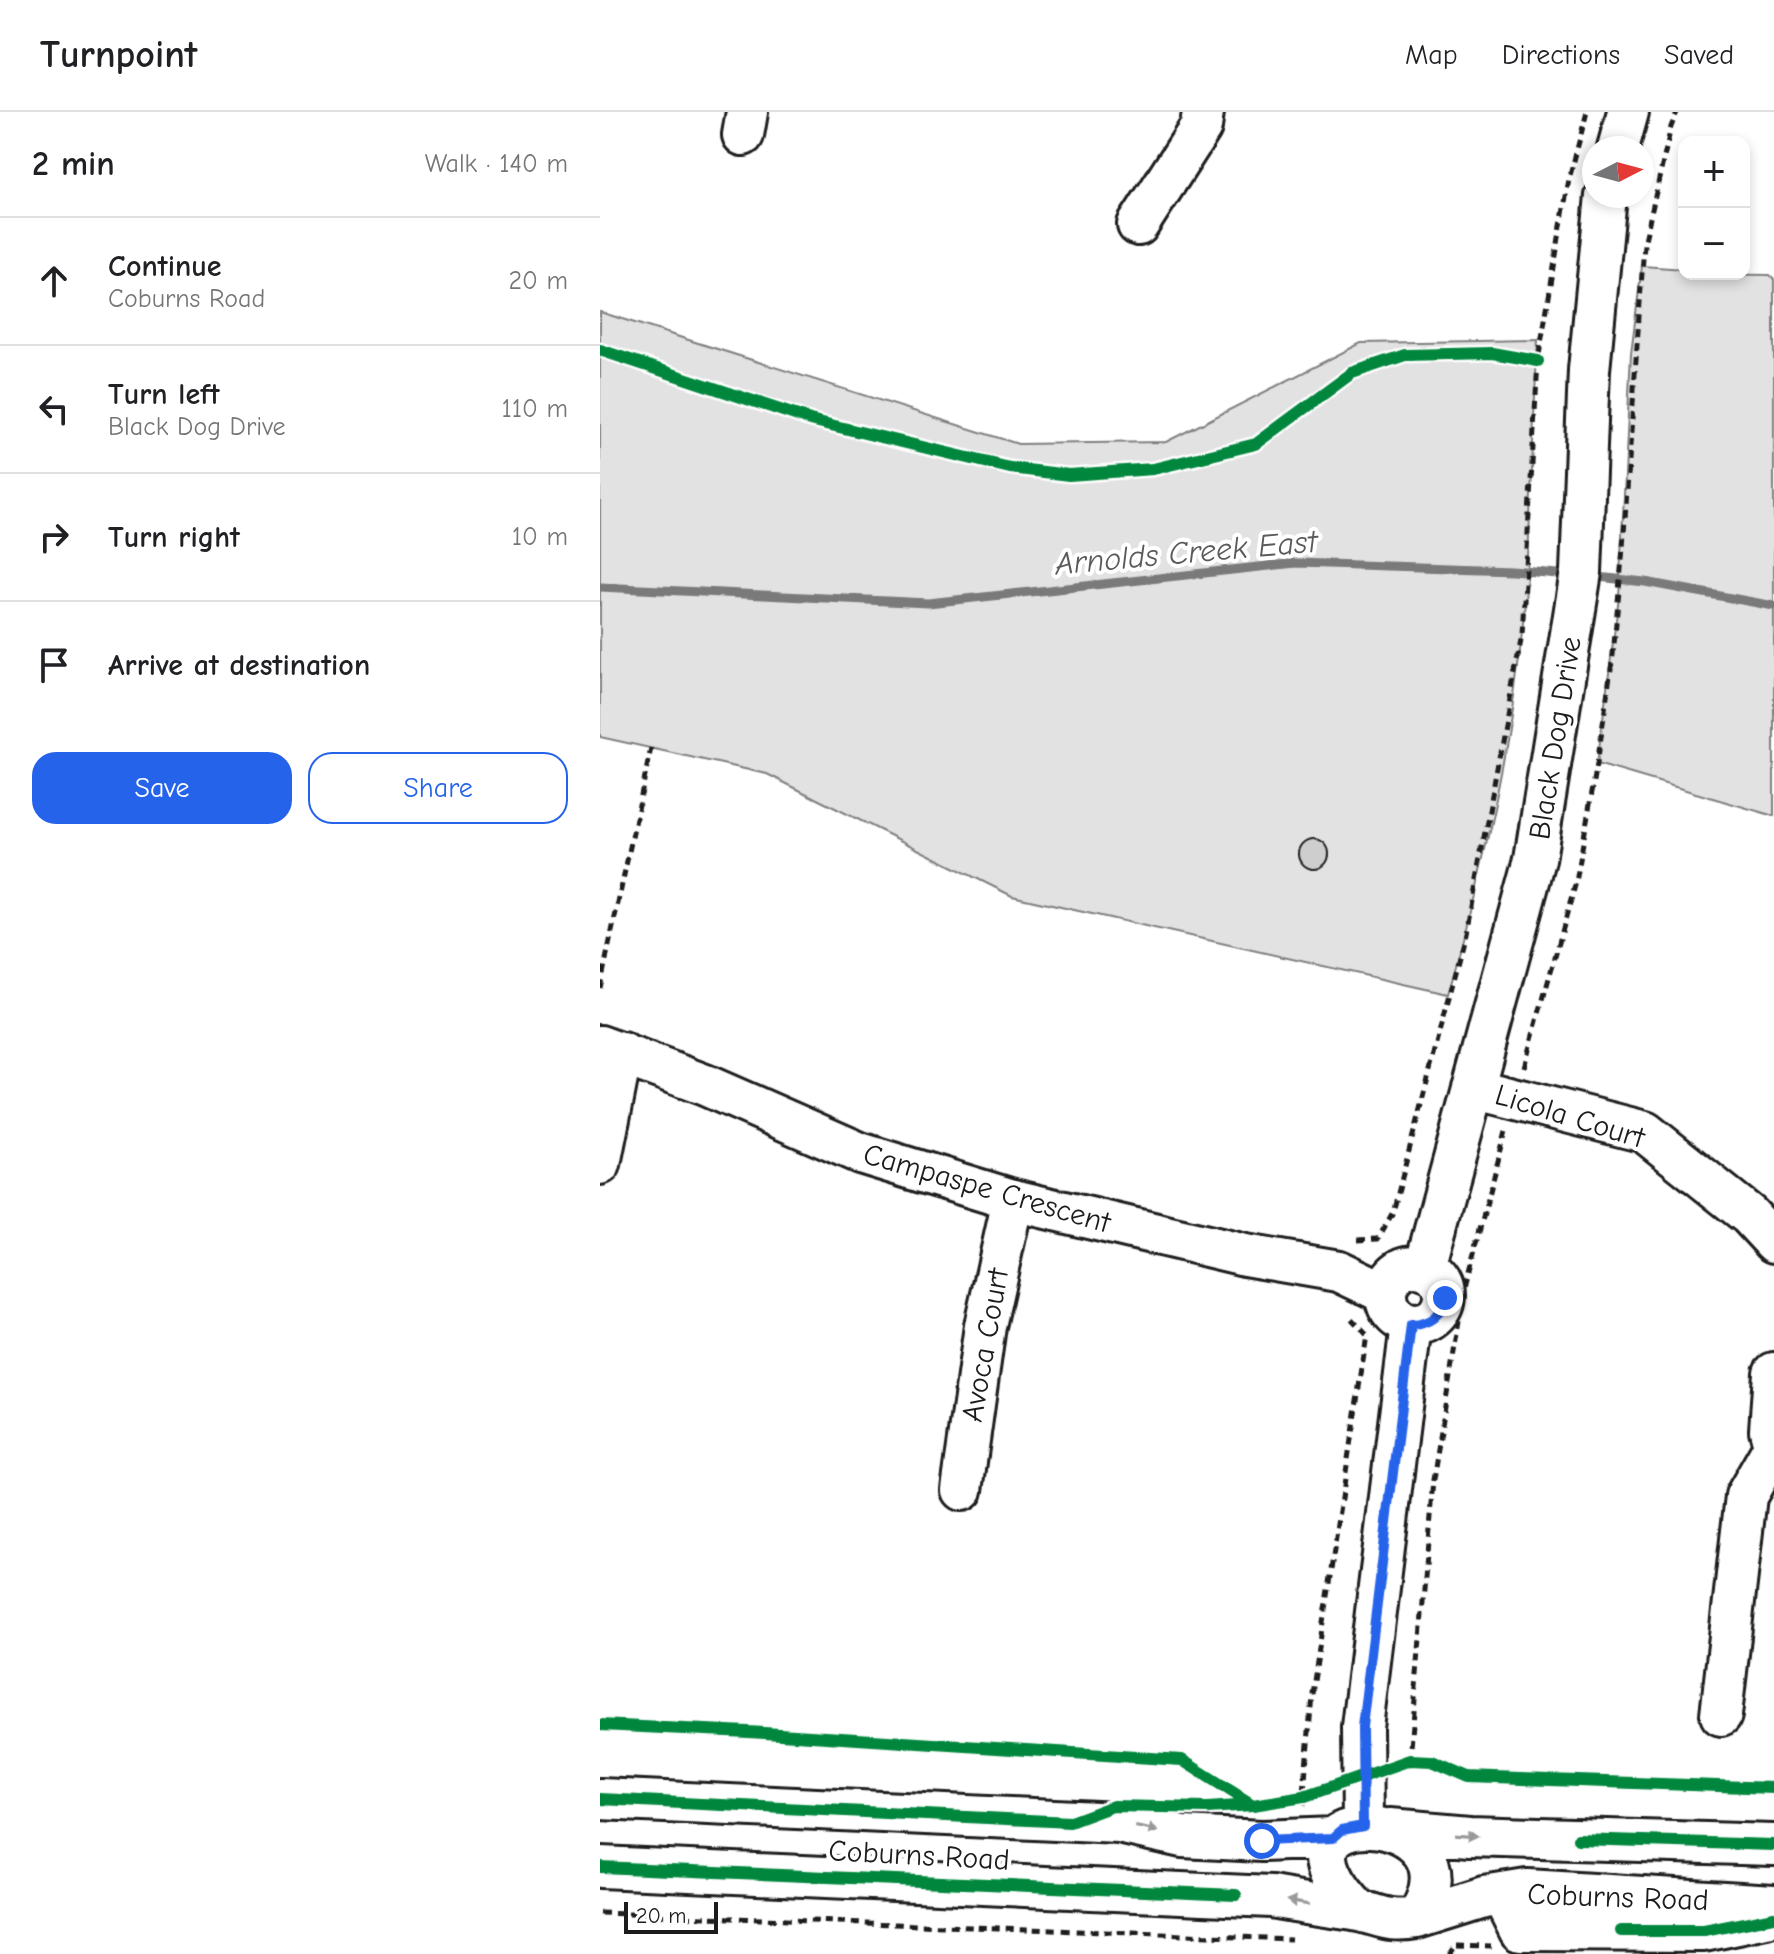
<!DOCTYPE html>
<meta charset="utf-8">
<style>
body{margin:0;font-family:"Comic Neue",sans-serif;background:#f6f6f6;color:#202124}
.controls{position:absolute;right:24px;top:24px;display:grid;overflow:hidden;border-radius:16px;box-shadow:0 4px 12px #0003}
.controls button{width:72px;height:72px;display:grid;place-items:center;padding:0;border:0;border-bottom:2px solid #e0e0e0;background:#fff;color:#202124;font:40px sans-serif}
.compass{position:absolute;left:982px;top:24px;width:72px;height:72px;border-radius:50%;background:#fff;box-shadow:0 4px 12px #0003;rotate:84deg}
.scale{position:absolute;left:24px;bottom:20px;width:94px;box-sizing:border-box;padding-left:8px;border:4px solid #1c1c1c;border-top:0;font-size:22px;line-height:28px;white-space:nowrap;color:#1c1c1c;-webkit-text-stroke:6px #fff;paint-order:stroke}
.stop{position:absolute;width:24px;height:24px;margin:-18px;border:6px solid #2563eb;border-radius:50%;background:#fff}
.stop.end{background:#2563eb;border-color:#fff;box-shadow:0 2px 8px #0008}
.list{margin:0;padding:0;list-style:none}
h2{display:flex;justify-content:space-between;align-items:center;height:104px;margin:0;padding:0 32px;font-size:34px}
h2 small{font-size:26px;font-weight:400;color:#757577}
.list li{display:grid;grid-template-columns:52px 1fr auto;gap:24px;align-items:center;box-sizing:border-box;height:128px;padding:0 32px;border-top:2px solid #e0e0e0}
.list b{display:block;font-size:30px;white-space:nowrap}
.list p{margin:0;font-size:26px;white-space:nowrap;color:#757577}
.list em{font-size:26px;font-style:normal;color:#757577}
.actions{display:flex;gap:16px;padding:24px 32px}
.actions a{flex:1;padding:18px 0;border:2px solid #2563eb;border-radius:24px;text-align:center;font-size:28px;color:#2563eb}
.actions .main{background:#2563eb;color:#fff}
.icon{flex:none;width:44px;height:44px;fill:none;stroke:currentColor;stroke-width:2;stroke-linecap:round;stroke-linejoin:round}
.map{position:relative;flex:none;width:1174px;height:1842px;overflow:hidden}
header{display:flex;align-items:center;gap:48px;box-sizing:border-box;height:112px;padding:0 40px;background:#fff;border-bottom:2px solid #e0e0e0}
header strong{font-size:38px}
nav{display:flex;gap:44px;margin-inline-start:auto;font-size:28px}
main{display:flex}
aside{flex:1;background:#fff}
.map>svg:first-child{display:block}
</style>
<header>
<strong>Turnpoint</strong>
<nav><a>Map</a><a>Directions</a><a>Saved</a></nav>
</header>
<main>
<aside>
<h2>2 min<small>Walk · 140 m</small></h2>
<ul class="list">
<li><svg class="icon" aria-label="ahead" viewBox="0 0 24 24"><path d="M12 20V5M6 11l6-6 6 6"/></svg><div><b>Continue</b><p>Coburns Road</p></div><em>20 m</em></li>
<li><svg class="icon" aria-label="left" viewBox="0 0 24 24"><path d="M17 20v-9H6M10 6l-5 5 5 5"/></svg><div><b>Turn left</b><p>Black Dog Drive</p></div><em>110 m</em></li>
<li><svg class="icon" aria-label="right" viewBox="0 0 24 24"><path d="M7 20v-9h11M14 6l5 5-5 5"/></svg><div><b>Turn right</b></div><em>10 m</em></li>
<li><svg class="icon" aria-label="arrive" viewBox="0 0 24 24"><path d="M6 21V4h12l-3 4 3 4H6"/></svg><div><b>Arrive at destination</b></div></li>
</ul>
<div class="actions"><a class="main">Save</a><a>Share</a></div>
</aside>
<div class="map">
<svg width="1174" height="1842" viewBox="0 0 1174 1842">
<rect width="100%" height="100%" fill="#fff"/>
<filter id="ink" filterUnits="userSpaceOnUse"><feTurbulence type="fractalNoise" baseFrequency=".0125" numOctaves="2"/><feDisplacementMap in="SourceGraphic" scale="16" xChannelSelector="R" yChannelSelector="G"/><feConvolveMatrix kernelMatrix="1 2 1 2 8 2 1 2 1" color-interpolation-filters="sRGB"/></filter>
<g filter="url(#ink)">
<path fill="#e2e2e2" stroke="#7f7f7f" stroke-width="2" d="M1042,154L1084,157V162L1170,163L1174,168V704L997,652L1019,485L1031,241Z
M0,200L418,332L566,330L761,231L938,228C932,319 932,410 924,501C912,631 883,757 848,882L412,784L167,662L0,625Z"/>
<g fill="none" stroke-linecap="round" stroke-linejoin="round">
<path stroke="#7a7a7a" stroke-width="9" d="M988,464L1045,470L1174,494
M0,475L328,491L696,451L911,458L969,463"/>
</g>
<path fill="#cecece" stroke="#1c1c1c" stroke-width="2" d="M699 742a15 15 0 1 1 30 0a15 15 0 1 1-30 0Z"/>
<g fill="none" stroke-linecap="round" stroke-linejoin="round">
<defs>
<path id="minor" d="M143,23L147,0
M1018,36L1028,0
M538,113L601,15L603,0
M0,934L105,973L260,1041L413,1088L645,1143L739,1159L785,1181
M873,976L1045,1020L1149,1103L1174,1130
M0,1052L22,941
M786 1183a29 29 0 1 1 58 0a29 29 0 1 1-58 0Z
M825,1155L935,747L981,460L989,258L1006,84
M1174,1261L1170,1318L1174,1333
M362,1378L385,1214L413,1088
M1121,1603L1146,1384L1174,1335
M0,1687L519,1711L582,1725L662,1729L733,1726
M763,1714L762,1615L811,1213
M790,1717L870,1724L1174,1733
M0,1755L671,1785C699,1790 726,1794 754,1798C782,1803 785,1811 817,1806C890,1691 642,1681 759,1799
M902,1782L920,1818L1104,1819L1167,1806
M817,1806L884,1785L927,1778L1174,1793"/>
</defs>
<use href="#minor" stroke="#1c1c1c" stroke-width="46"/>
<path stroke="#1c1c1c" stroke-width="5" stroke-dasharray="8 6" stroke-linecap="butt" d="M0,876L51,636
M924,955L976,770L997,652L1013,543L1023,436L1044,132L1071,15L1077,0
M758,1128L778,1127L793,1100L866,821L922,523L938,249L969,67L987,0
M810,1648L833,1368L865,1173L906,1019
M703,1694L712,1582L767,1223L749,1204
M0,1801L691,1827
M857,1833L891,1834
M849,1842L856,1833"/>
<use href="#minor" stroke="#fff" stroke-width="40"/>
<defs>
<path id="cycleway" d="M0,238L210,308L410,356L469,363L553,357L656,332L752,261L805,243L892,241L938,249
M0,1613L148,1620L582,1648L653,1693L704,1685L810,1648L832,1649L869,1665L1174,1676
M0,1687L470,1710L513,1694L607,1696L653,1693
M978,1727L1174,1733
M0,1755L636,1783
M1021,1819H1104L1174,1805"/>
</defs>
<use href="#cycleway" stroke="#fff" stroke-width="17"/>
<use href="#cycleway" stroke="#00873e" stroke-width="12"/>
</g>
<defs><path id="oneway-solid" d="M-6-.8H1V-3.2L6.5 0L1 3.2V.8H-6Z" transform="scale(2)"/></defs>
<g fill="#999">
<use href="#oneway-solid" transform="translate(547 1717) rotate(12)"/>
<use href="#oneway-solid" transform="translate(867 1723) rotate(4)"/>
<use href="#oneway-solid" transform="translate(698 1790) rotate(-171)"/>
</g>
</g>
<g fill="none" stroke-linecap="round" stroke-linejoin="round" filter="url(#ink)">
<path stroke="#2563eb" stroke-width="10" d="M662,1729L733,1726L742,1718L763,1714L762,1615L811,1213C830,1212 840,1204 845,1186"/>
</g>
<g text-anchor="middle" stroke-width="8" stroke-linejoin="round" paint-order="stroke">
<g font-size="30" fill="#1c1c1c" stroke="#fff">
<text transform="translate(955 626) rotate(-81)" y="10">Black Dog Drive</text>
<text transform="translate(970 1004) rotate(17)" y="10">Licola Court</text>
<text transform="translate(387 1076) rotate(16)" y="10">Campaspe Crescent</text>
<text transform="translate(385 1233) rotate(-80)" y="10">Avoca Court</text>
<text transform="translate(319 1743) rotate(3)" y="10">Coburns Road</text>
<text transform="translate(1018 1785) rotate(2)" y="10">Coburns Road</text>
</g>
<g font-size="32" font-style="italic" fill="#5a5a5a" stroke="#fff">
<text transform="translate(586 440) rotate(-5)" y="11">Arnolds Creek East</text>
</g>
</g>
</svg>
<div class="controls">
<button>+</button>
<button>−</button>
</div>
<svg class="compass" viewBox="-18 -18 36 36"><path d="M0-13l5 13h-10z" fill="#e53935"/><path d="M0 13l5-13h-10z" fill="#757577"/></svg>
<div class="scale">20 m</div>
<div class="stop" style="left:662px;top:1729px"></div>
<div class="stop end" style="left:845px;top:1186px"></div>
</div>
</main>
